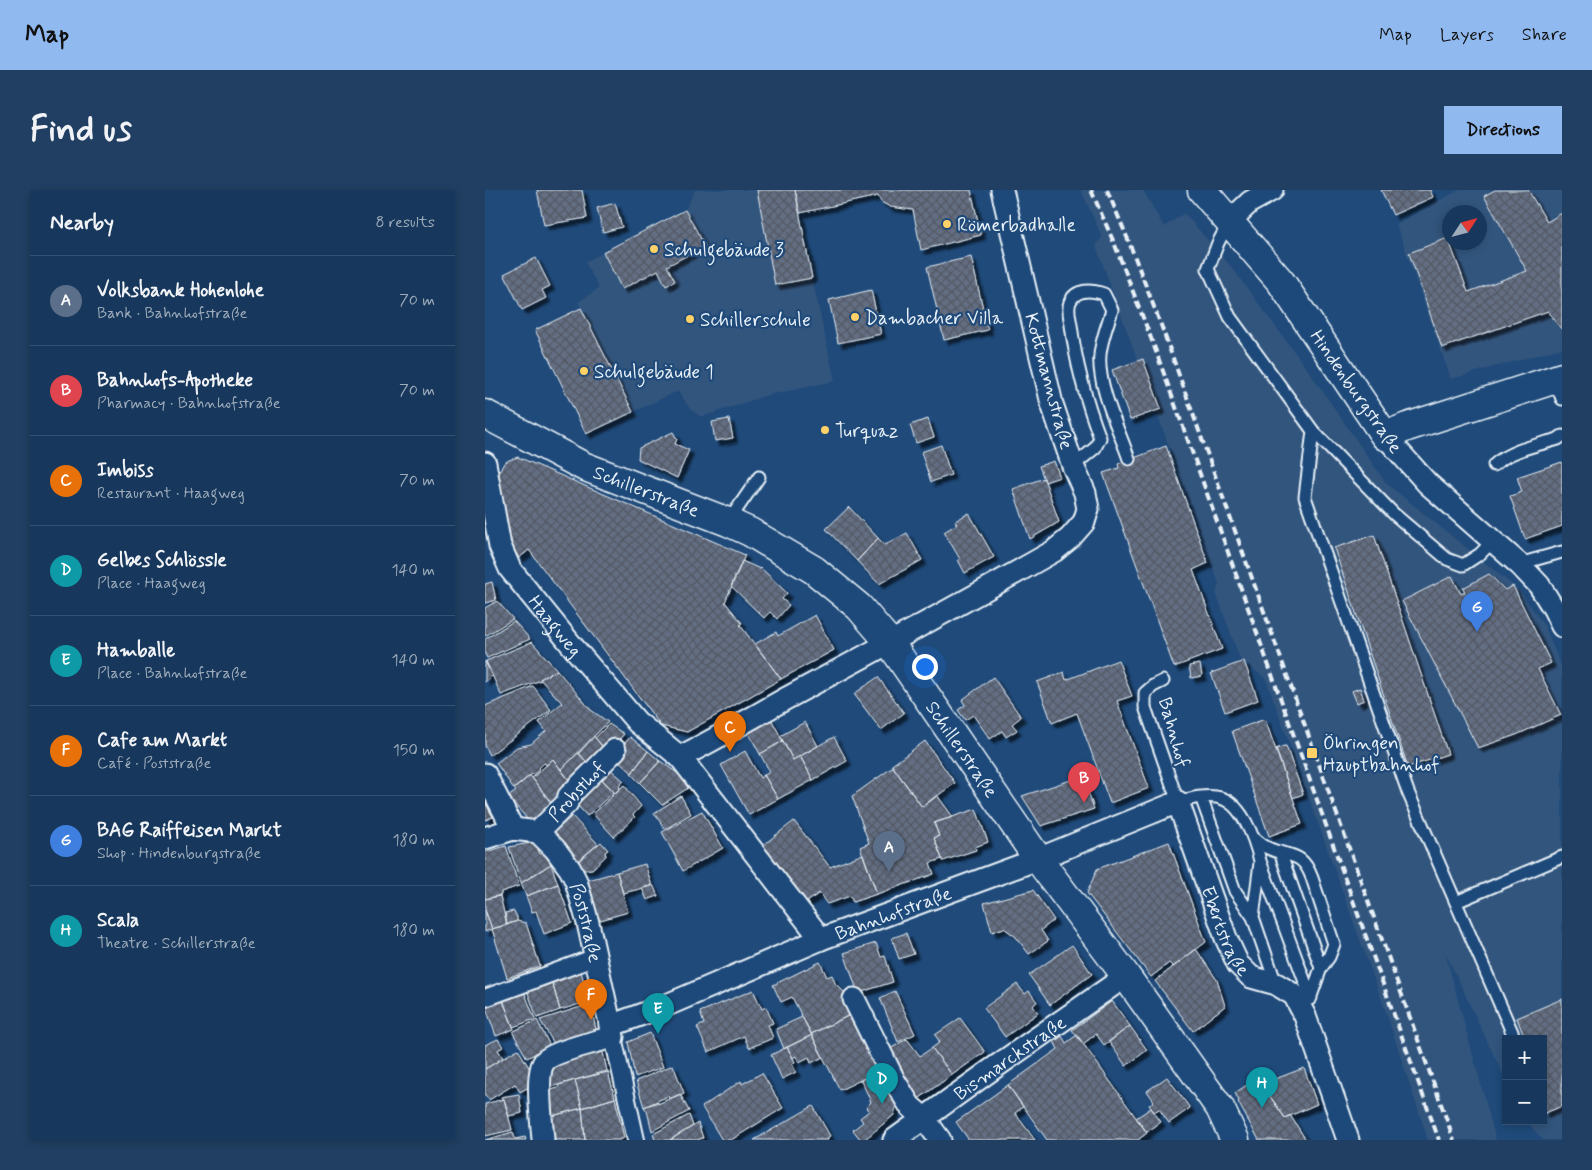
<!DOCTYPE html>
<meta charset="utf-8">
<style>
body{margin:0;font-family:Mynerve,sans-serif;background:#203f62;color:#f1f3f6}
.controls{position:absolute;right:15px;bottom:15px;display:grid;overflow:hidden;border-radius:0px;box-shadow:0 2px 8px #0003}
.controls button{width:45px;height:45px;display:grid;place-items:center;padding:0;border:0;border-bottom:1px solid #365272;background:#17385c;color:#f1f3f6;font:25px sans-serif}
.compass{position:absolute;left:957px;top:15px;width:45px;height:45px;border-radius:50%;background:#17385c;box-shadow:0 2px 8px #0003;rotate:54deg}
.you{position:absolute;left:439px;top:476px;width:18px;height:18px;margin:-12px;border:4px solid #fff;border-radius:50%;background:#1a73e8;box-shadow:0 0 0 8px #1a73e833}
.badge{display:grid;place-items:center;width:32px;height:32px;border-radius:50%;background:#90b9f0;color:#fff;font-size:16px;font-weight:700}
.pin{position:absolute;translate:-50% -41px;filter:drop-shadow(0 1px 2px #0008)}
.pin::after{content:'';position:absolute;top:26px;width:18px;height:15px;background:inherit;clip-path:polygon(0 0,100% 0,50% 100%)}
.list{margin:0;padding:0;list-style:none}
h2{display:flex;justify-content:space-between;align-items:center;height:65px;margin:0;padding:0 20px;font-size:21px}
h2 small{font-size:16px;font-weight:400;color:#9eacbb}
.list li{display:grid;grid-template-columns:32px 1fr auto;gap:15px;align-items:center;box-sizing:border-box;height:90px;padding:0 20px;border-top:1px solid #365272}
.list b{display:block;font-size:19px;white-space:nowrap}
.list p{margin:0;font-size:16px;white-space:nowrap;color:#9eacbb}
.list em{font-size:16px;font-style:normal;color:#9eacbb}
.map{position:relative;flex:none;width:1077px;height:950px;overflow:hidden;border-radius:0px}
header{display:flex;align-items:center;gap:30px;box-sizing:border-box;height:70px;padding:0 25px;background:#90b9f0;color:#111}
header strong{font-size:24px}
nav{display:flex;gap:28px;margin-inline-start:auto;font-size:18px}
.intro{display:flex;align-items:center;justify-content:space-between;box-sizing:border-box;height:120px;padding:0 30px}
h1{margin:0;font-size:35px}
.button{padding:12px 22px;border-radius:0px;background:#90b9f0;color:#111;font-size:18px;font-weight:700}
main{display:flex;gap:30px;padding:0 30px}
aside{flex:1;background:#17385c;border-radius:0px;box-shadow:0 2px 8px #0003}
.map>svg:first-child{display:block}
</style>
<header>
<strong>Map</strong>
<nav><a>Map</a><a>Layers</a><a>Share</a></nav>
</header>
<div class="intro"><h1>Find us</h1><a class="button">Directions</a></div>
<main>
<aside>
<h2>Nearby<small>8 results</small></h2>
<ul class="list">
<li><span class="badge" style="background:#5c6f8a">A</span><div><b>Volksbank Hohenlohe</b><p>Bank · Bahnhofstraße</p></div><em>70 m</em></li>
<li><span class="badge" style="background:#e0444e">B</span><div><b>Bahnhofs-Apotheke</b><p>Pharmacy · Bahnhofstraße</p></div><em>70 m</em></li>
<li><span class="badge" style="background:#e8710a">C</span><div><b>Imbiss</b><p>Restaurant · Haagweg</p></div><em>70 m</em></li>
<li><span class="badge" style="background:#0f9aa8">D</span><div><b>Gelbes Schlössle</b><p>Place · Haagweg</p></div><em>140 m</em></li>
<li><span class="badge" style="background:#0f9aa8">E</span><div><b>Hamballe</b><p>Place · Bahnhofstraße</p></div><em>140 m</em></li>
<li><span class="badge" style="background:#e8710a">F</span><div><b>Cafe am Markt</b><p>Café · Poststraße</p></div><em>150 m</em></li>
<li><span class="badge" style="background:#3f7fe0">G</span><div><b>BAG Raiffeisen Markt</b><p>Shop · Hindenburgstraße</p></div><em>180 m</em></li>
<li><span class="badge" style="background:#0f9aa8">H</span><div><b>Scala</b><p>Theatre · Schillerstraße</p></div><em>180 m</em></li>
</ul>
</aside>
<div class="map">
<svg width="1077" height="950" viewBox="0 0 1077 950">
<defs>
<pattern id="building-cross-hatch" width="8" height="8" patternUnits="userSpaceOnUse" patternTransform="scale(1.25)"><rect width="8" height="8" fill="#636e83"/><path d="M0 0l8 8M0 8l8-8" fill="none" stroke="#535964"/></pattern>
<filter id="shadow"><feDropShadow dx="4.5" dy="4.5" stdDeviation="1" flood-color="#0009"/></filter>
</defs>
<rect width="100%" height="100%" fill="#1f4a7a"/>
<filter id="ink" filterUnits="userSpaceOnUse"><feTurbulence type="fractalNoise" baseFrequency=".02" numOctaves="2"/><feDisplacementMap in="SourceGraphic" scale="10" xChannelSelector="R" yChannelSelector="G"/><feConvolveMatrix kernelMatrix="1 2 1 2 8 2 1 2 1" color-interpolation-filters="sRGB"/></filter>
<g filter="url(#ink)">
<path fill="#33557d" fill-rule="evenodd" d="M210,0H310L327,88L350,191L279,206L217,227L206,220L193,201L101,244L50,140L96,118L93,112L114,98L100,72L200,20Z
M596,0H658L679,37L699,23L748,79L825,183L901,293L1035,401L1060,437L1077,478V950H1058L1041,931H1058V849H1021V891L960,762L1011,950H943L902,825L781,489L755,469L731,403L734,394L611,56L617,47Z
M974,0H1077V158L966,189L911,34ZM964,22H994V52H964Z"/>
<path fill="url(#building-cross-hatch)" stroke="#e8f1f8" filter="url(#shadow)" d="M52,0H97L102,28L59,35Z
M272,0H310L327,88L290,95Z
M310,0H486L496,45L436,60L428,20L405,17L396,12L393,6L315,23Z
M896,0H945L948,7L908,25Z
M1010,0H1043L1062,32L1077,23V140L1063,121L957,158L924,63L963,48L983,102L1042,81L999,6Z
M130,13L137,37L118,42L112,18Z
M200,20L220,56L182,76L190,91L181,96L173,80L137,99L118,62Z
M486,67L503,140L459,150L442,77Z
M51,68L65,96L57,100L61,108L37,120L19,84Z
M386,100L396,144L353,153L344,110Z
M96,118L148,222L101,244L50,140Z
M658,169L676,219L645,230L627,180Z
M244,229L248,248L230,251L227,232Z
M443,229L449,247L431,253L425,235Z
M188,242L192,249L190,254L204,260L192,288L153,269L154,258Z
M456,255L466,285L446,292L436,262Z
M681,256L723,373L708,380L737,459L689,477L618,283L634,278L633,274Z
M33,267L260,365L240,412L257,433L255,435L296,489L202,542L176,536L44,360L34,368L24,350L14,290V282L19,273L24,270Z
M569,271L575,287L560,292L554,276Z
M1077,272V336L1040,349L1025,306L1037,302L1032,287Z
M559,288L574,332L545,349L528,299Z
M364,317L393,348L372,371L341,339Z
M484,323L509,367L480,383L473,370L475,369L459,342L472,334L470,331Z
M422,343L437,370L394,394L372,371L393,348L400,355Z
M889,345L963,564L923,577L849,358Z
M257,371L275,379L276,378L302,403L297,409L304,415L292,429L285,422L279,428L246,396Z
M1004,384L1020,400L1028,396L1066,473L1053,479L1076,525L1031,545L993,558L917,411L967,386L976,404L980,402L978,398Z
M7,392L11,410L0,413V394Z
M12,411L28,429L0,446V418Z
M330,425L349,460L296,489L270,454L291,442L293,446Z
M29,431L45,449L2,468L0,464V449Z
M47,452L72,480L55,489L56,490L16,505L1,471Z
M633,470L647,506L632,511L664,598L625,613L592,523L567,533L552,492L579,482L581,490Z
M0,471L7,486L0,492Z
M759,471L773,510L740,522L726,483Z
M715,474L717,486L706,488L704,476Z
M72,480L106,520L123,532L76,580L68,569L62,575L59,573L53,579L54,580L48,585L47,584L29,599L11,573L32,557L46,554L61,541L54,532L77,513L55,489Z
M393,487L419,523L396,540L369,504Z
M508,487L536,527L527,534L532,540L521,547L517,541L505,549L488,525L480,530L473,520L480,515L477,510Z
M48,496L66,520L5,565L0,556V516Z
M875,498L879,510L872,513L867,501Z
M285,527L298,551L275,564L262,540Z
M780,529L817,634L784,646L747,541Z
M320,532L333,556L308,570L295,546Z
M124,534L139,544L123,562L110,548Z
M109,546L118,558L106,577L94,563Z
M145,547L163,561L147,583L129,566Z
M349,547L362,571L328,590L315,566Z
M298,551L308,570L315,566L328,590L293,609L279,585L285,582L275,564Z
M440,551L470,593L437,617L407,575Z
M799,556H801L818,604L808,608L791,559Z
M163,561L175,571L155,593L146,584Z
M260,561L275,588L279,585L293,609L264,625L236,575Z
M93,563L106,577L88,595L76,580Z
M68,569L88,595L67,614L47,588Z
M175,571L195,585L203,598L177,615L155,593Z
M408,577L437,617L452,605L468,627L449,633L454,646L449,648L457,669L445,673L449,684L392,704L375,657L384,653L367,606Z
M125,579L139,591L134,596L135,598L130,603L115,587Z
M45,585L67,614L45,632L23,607L31,601L29,599Z
M113,585L129,602L102,626L86,608Z
M598,586L609,619L556,636L537,606Z
M139,595L156,616L148,625L150,627L129,647L108,624Z
M196,606L206,624L180,639L169,623Z
M0,612L8,627L0,630Z
M491,619L503,652L490,657L491,660L458,671L449,648L454,646L449,633Z
M217,621L238,658L198,681L177,642Z
M87,626L113,654L92,672L65,646Z
M309,631L345,677L378,664L392,704L368,712L365,706L342,714L334,703L321,713L277,656Z
M50,652L55,664L62,663L66,674L36,693L24,657Z
M116,652L123,660L120,662L121,666L107,679L99,680L92,672Z
M684,652L721,752L688,777L684,773L666,787L602,703L612,679Z
M21,656L34,696L16,702V705L0,709V662Z
M66,674L73,694L41,706L36,693Z
M160,674L167,696L138,703L132,682Z
M132,682L143,722L112,731L100,691Z
M73,694L87,733L59,744L51,721L47,722L41,706Z
M168,695L173,706L162,710L157,698Z
M548,700L569,730L556,740L563,751L544,764L531,747L519,738L507,742L499,713Z
M15,706L22,735L7,739L0,720V709Z
M0,720L7,739L0,742Z
M29,721L32,727V731L22,735L20,723Z
M32,731L41,733L55,776L22,788L7,739Z
M421,743L429,764L414,769L407,748Z
M391,753L396,767L400,766L408,792L373,803L359,763Z
M587,755L607,784L565,815L544,785Z
M711,759L732,790L740,816L708,841L670,791Z
M335,772L342,787L347,785L350,793L360,803L369,823L326,844L307,807L296,812L288,795Z
M96,782L105,811L75,820L67,792Z
M67,792L75,820L52,828L42,800Z
M532,794L540,804L544,801L552,812L548,816L553,823L520,847L499,818Z
M38,799L50,829L28,837L17,807Z
M268,800L277,819L281,817L288,833L283,835L288,848L264,858L259,846L223,862L212,837L219,834L215,822Z
M410,801L430,844L413,852L395,808Z
M1077,809V916L1058,924V849H1040L1032,828Z
M18,811L29,839L11,846L1,818Z
M627,811L645,836L619,855L611,844L598,854L587,840Z
M105,814L111,839L71,857L55,830Z
M369,823L394,881L355,900L326,844Z
M317,827L327,845L299,859L291,839Z
M475,828L500,862L467,885L447,858L455,852L450,845Z
M52,830L65,856L42,868L28,843L29,841Z
M645,836L662,860L641,876L624,852Z
M165,843L178,877L150,887L143,852Z
M327,845L338,867L326,873L324,867L314,872L311,866L308,868L302,857Z
M592,845L662,943L653,950H562L523,895L573,859L569,852L577,846L581,853Z
M13,849L18,857L13,860L18,868L0,879V855Z
M422,849L435,866L447,858L467,885L432,910L403,860Z
M302,857L310,872L307,874L311,882L297,889L286,865Z
M117,858L122,881L62,898L64,872Z
M33,859L49,886V894L35,902L30,894L4,910L1,906L0,907V879Z
M188,875L199,903L184,909L183,906L159,917L151,891Z
M819,878L832,914L800,928L777,894Z
M394,881L411,916L409,925L379,950H376L368,940L378,932L375,928L384,921L381,918L386,912L376,890Z
M123,882L130,908L97,918L90,890Z
M277,883L298,918L246,950H237L217,917L256,891L257,894Z
M682,887L705,918L684,933L674,919L669,922L664,915L669,911L662,901Z
M772,888L800,928L805,925L821,950H774L753,912L754,911L750,903Z
M90,890L97,918L67,926L63,901L73,898L74,895Z
M523,895L538,917L530,923L550,950H484L471,932Z
M34,904L37,923L24,926L19,909H17L16,907Z
M195,904L204,921L167,941L162,921L159,917L173,912V914Z
M130,908L139,948L134,950H100L97,918Z
M19,909L27,940L0,946V914Z
M328,916L345,946L342,948L343,950H269Z
M97,918L100,950H70L67,926Z
M666,918L676,932L662,942L651,928Z
M204,925L208,936L185,950H170L168,944Z
M213,933L218,948L212,950H185Z
M28,942L30,949L40,947L41,950H0Z"/>
<g fill="none" stroke-linecap="round" stroke-linejoin="round">
<defs>
<path id="service" d="M744,32L733,53L723,79L745,127L828,241L909,324L962,369L978,375L995,364L1008,351
M1070,189L1077,209
M828,241L820,307L923,602L1030,849
M1009,275C1025,260 1053,255 1073,249L1077,246
M588,276L610,258L615,248C601,211 591,174 586,135C585,128 582,119 585,112C591,98 607,100 619,104L627,120C623,133 616,151 615,165C612,195 634,240 644,269
M243,332L274,287
M1034,374L1077,362
M678,491L668,496L660,503V517L693,612C705,609 718,605 731,607C757,610 770,650 775,671L826,808
M716,607L750,701L768,727L791,794
M770,649C774,652 778,656 783,658C804,668 817,660 827,688L849,754L844,767L836,778L825,809
M795,662L836,778
M971,712L1077,667
M768,727L775,673"/>
<path id="pedestrian" d="M0,808L111,767
M128,847L151,950"/>
<g id="minor">
<path d="M744,32L765,12L787,0"/>
<path d="M900,246L942,293L1034,374L1054,395L1069,419L1077,436"/>
<path id="s1" d="M0,273L15,356L25,379L89,458L152,532L195,567L336,749"/>
<path d="M195,567C232,549 266,528 302,508C392,460 481,411 569,361L585,348L599,332L603,319L600,303L588,276L567,214L517,0"/>
<path d="M0,584L28,639"/>
<path d="M53,642L82,613L84,606L130,560"/>
<path id="s2" d="M0,648L28,639L53,642L70,659L85,679L91,691L103,733L128,847C114,851 66,862 59,872C50,885 57,933 58,950"/>
<path d="M369,809L409,890L425,916L439,928L455,950"/>
<path id="s3" d="M125,836L182,815L336,749L553,669L693,612L741,748L753,774L766,787L791,794L809,805L820,826L863,950"/>
<path id="s4" d="M409,950L506,880L641,786"/>
</g>
<path id="tertiary" d="M717,0L796,92L900,246L922,237L1077,187"/>
<g id="secondary">
<path id="s5" d="M0,224L98,276L243,332L265,342L329,380L374,417L405,453L553,669L641,786L735,918L750,950"/>
</g>
</defs>
<use href="#service" stroke="#e8f1f8" stroke-width="15"/>
<use href="#pedestrian" stroke="#e8f1f8" stroke-width="20"/>
<use href="#minor" stroke="#e8f1f8" stroke-width="25"/>
<use href="#tertiary" stroke="#e8f1f8" stroke-width="31"/>
<use href="#secondary" stroke="#e8f1f8" stroke-width="31"/>
<use href="#service" stroke="#1f4a7a" stroke-width="11"/>
<use href="#pedestrian" stroke="#1f4a7a" stroke-width="16"/>
<use href="#minor" stroke="#1f4a7a" stroke-width="21"/>
<use href="#tertiary" stroke="#1f4a7a" stroke-width="28"/>
<use href="#secondary" stroke="#1f4a7a" stroke-width="28"/>
<path stroke="#e8f1f8" stroke-width="4" stroke-dasharray="8 4" stroke-linecap="butt" d="M606,0L630,55L669,156L954,950
M622,0L642,47L676,135L969,950"/>
</g>
</g>
<g fill="#ffd166" stroke="#1f4a7a" stroke-width="2">
<circle cx="462" cy="34" r="5"/>
<circle cx="169" cy="59" r="5"/>
<circle cx="370" cy="127" r="5"/>
<circle cx="205" cy="129" r="5"/>
<circle cx="99" cy="181" r="5"/>
<circle cx="340" cy="240" r="5"/>
<rect x="821" y="557" width="12" height="12" rx="2.5"/>
</g>
<g text-anchor="middle" stroke-width="4.5" stroke-linejoin="round" paint-order="stroke">
<g font-size="19" fill="#e8f1f8" stroke="#1f4a7a" text-anchor="start">
<text x="472" y="41">Römerbadhalle</text>
<text x="179" y="66">Schulgebäude 3</text>
<text x="380" y="134">Dambacher Villa</text>
<text x="215" y="136">Schillerschule</text>
<text x="109" y="188">Schulgebäude 1</text>
<text x="350" y="247">Turquaz</text>
<text x="838" y="559">Öhringen<tspan x="838" dy="22">Hauptbahnhof</tspan></text>
</g>
<g font-size="19" fill="#e8f1f8" stroke="#1f4a7a">
<text transform="translate(565 191) rotate(75)" y="7">Kottmannstraße</text>
<text transform="translate(872 201) rotate(55)" y="7">Hindenburgstraße</text>
<text dy="7" stroke="none"><textPath href="#s5" startOffset="179">Schillerstraße</textPath></text>
<text dy="7" stroke="none"><textPath href="#s1" startOffset="182">Haagweg</textPath></text>
<text transform="translate(690 542) rotate(74)" y="7">Bahnhof</text>
<text dy="7" stroke="none"><textPath href="#s5" startOffset="599">Schillerstraße</textPath></text>
<text transform="translate(91 601) rotate(-47)" y="7">Probsthof</text>
<text dy="7" stroke="none"><textPath href="#s3" startOffset="305">Bahnhofstraße</textPath></text>
<text dy="7" stroke="none"><textPath href="#s2" startOffset="160">Poststraße</textPath></text>
<text dy="7" stroke="none"><textPath href="#s3" startOffset="748">Ebertstraße</textPath></text>
<text dy="7" stroke="none"><textPath href="#s4" startOffset="142">Bismarckstraße</textPath></text>
</g>
</g>
</svg>
<div class="controls">
<button>+</button>
<button>−</button>
</div>
<svg class="compass" viewBox="-18 -18 36 36"><path d="M0-13l5 13h-10z" fill="#e53935"/><path d="M0 13l5-13h-10z" fill="#9eacbb"/></svg>
<div class="you"></div>
<div class="pin badge" style="left:404px;top:682px;background:#5c6f8a">A</div>
<div class="pin badge" style="left:599px;top:613px;background:#e0444e">B</div>
<div class="pin badge" style="left:245px;top:562px;background:#e8710a">C</div>
<div class="pin badge" style="left:397px;top:914px;background:#0f9aa8">D</div>
<div class="pin badge" style="left:173px;top:844px;background:#0f9aa8">E</div>
<div class="pin badge" style="left:106px;top:830px;background:#e8710a">F</div>
<div class="pin badge" style="left:992px;top:442px;background:#3f7fe0">G</div>
<div class="pin badge" style="left:777px;top:918px;background:#0f9aa8">H</div>
</div>
</main>
